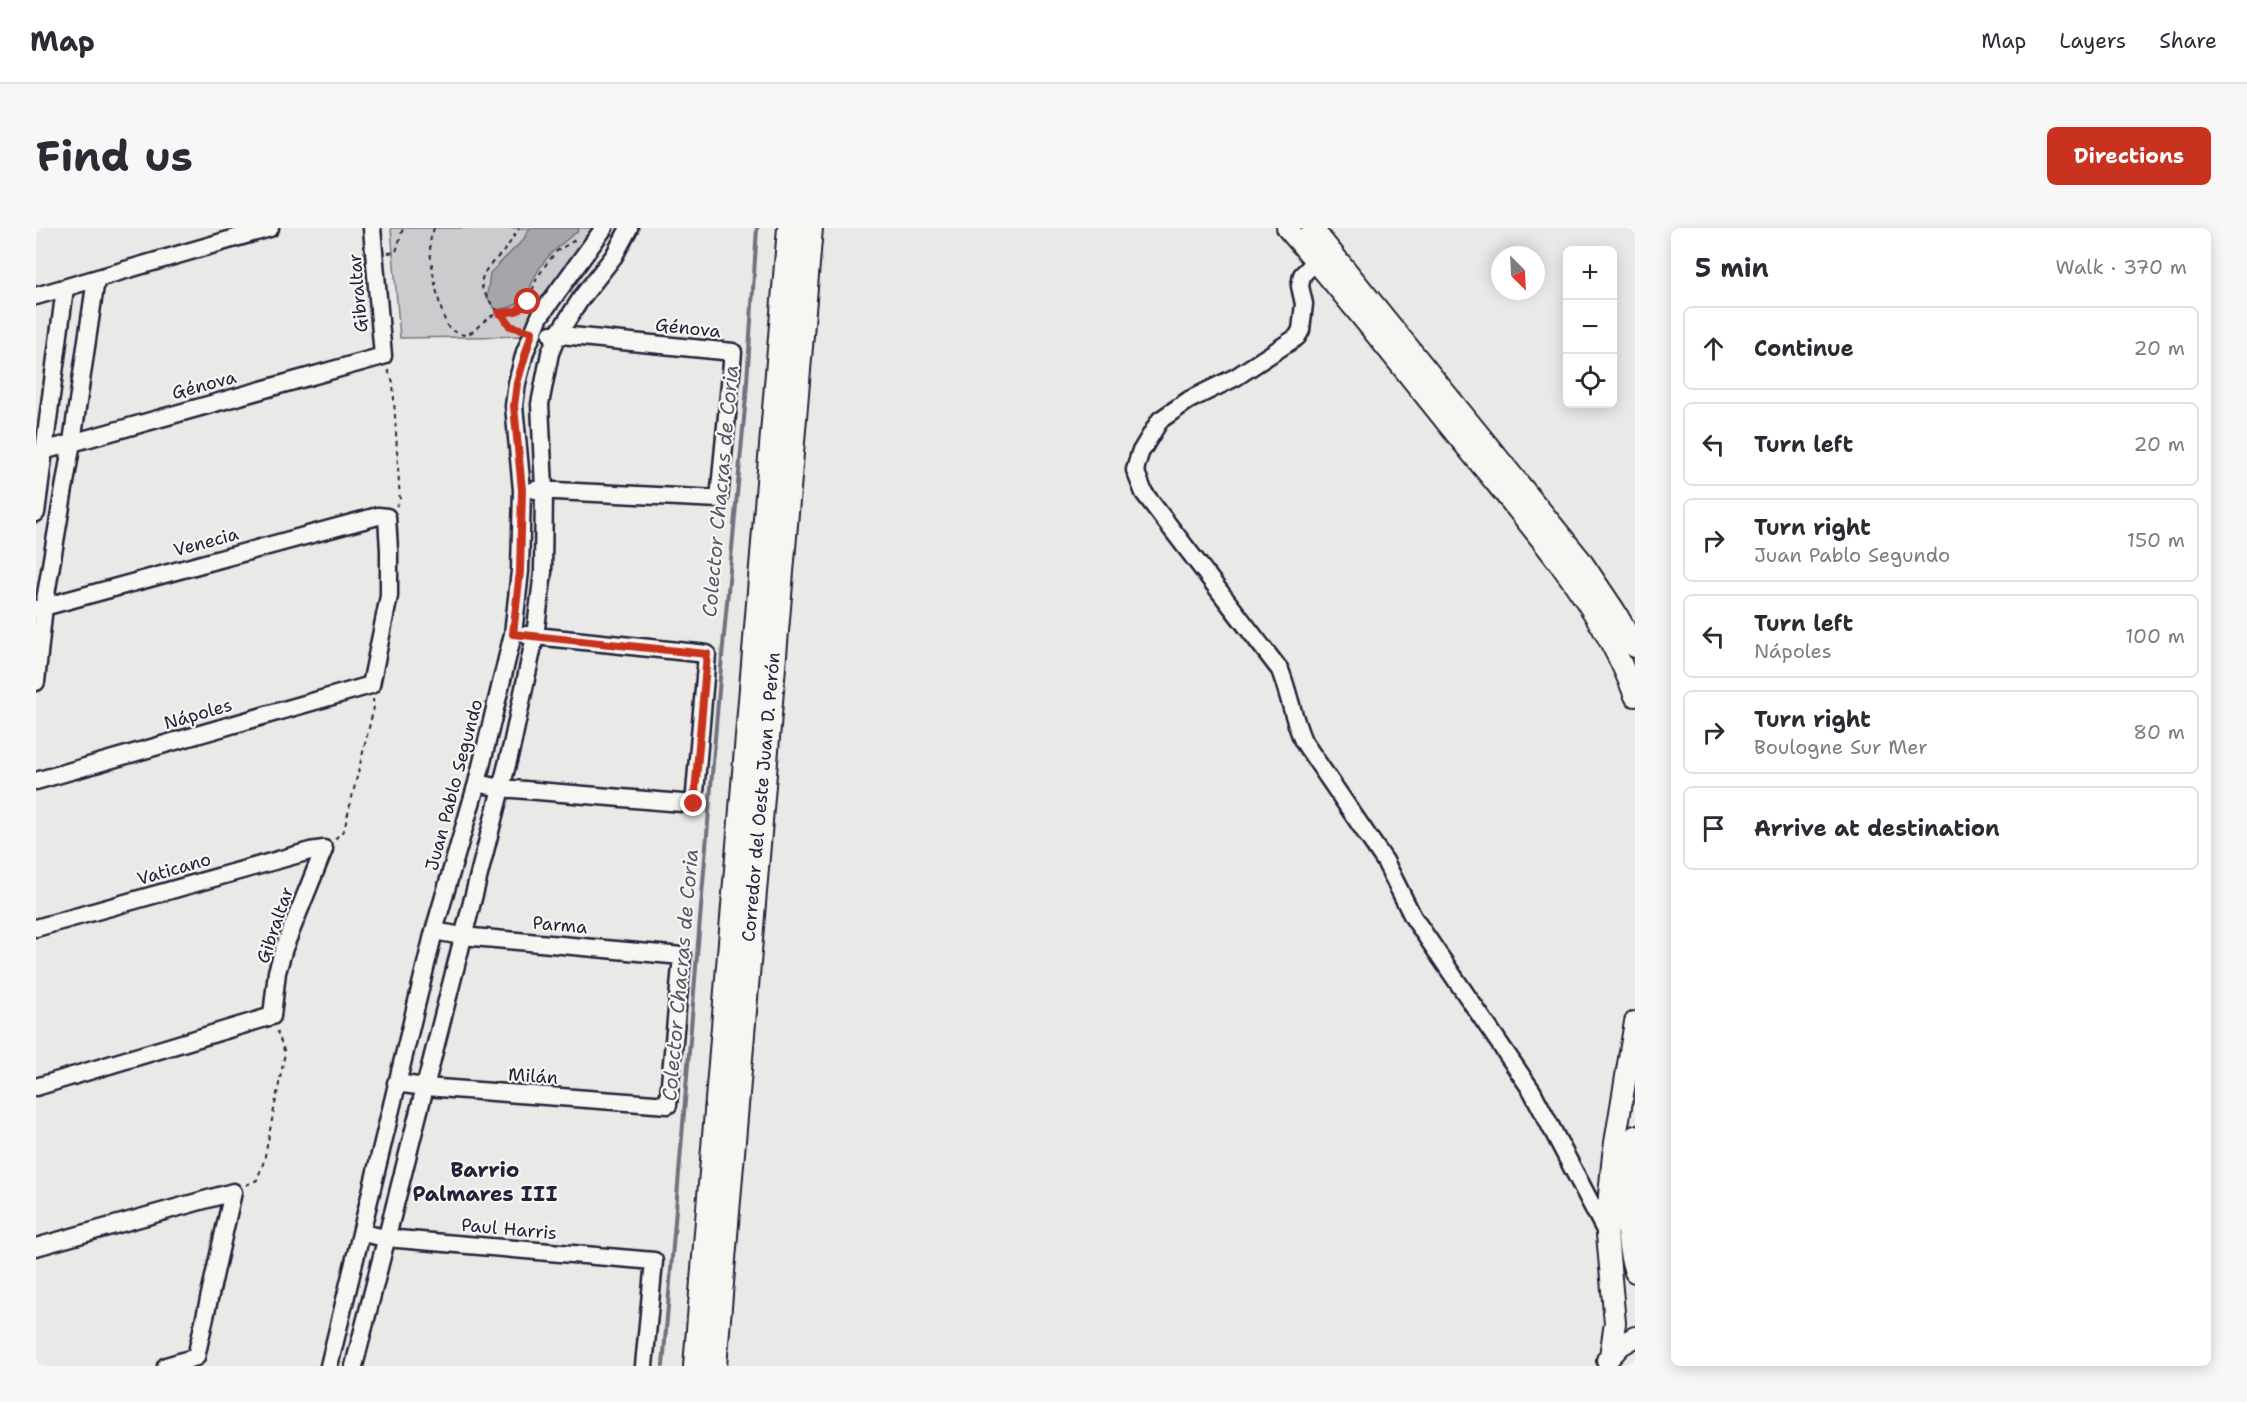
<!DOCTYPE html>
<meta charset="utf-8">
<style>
body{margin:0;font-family:"Shantell Sans",sans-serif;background:#f7f7f7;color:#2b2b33}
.controls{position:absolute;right:18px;top:18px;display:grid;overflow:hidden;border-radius:9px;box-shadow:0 3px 15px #0003}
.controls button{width:54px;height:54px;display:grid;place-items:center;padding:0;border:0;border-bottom:2px solid #e1e1e2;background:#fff;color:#2b2b33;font:30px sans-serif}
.compass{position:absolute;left:1455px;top:18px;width:54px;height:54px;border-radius:50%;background:#fff;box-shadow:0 3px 15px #0003;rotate:156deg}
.stop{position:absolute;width:18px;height:18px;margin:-14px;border:4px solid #c8321e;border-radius:50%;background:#fff}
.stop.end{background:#c8321e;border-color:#fff;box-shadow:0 2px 6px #0008}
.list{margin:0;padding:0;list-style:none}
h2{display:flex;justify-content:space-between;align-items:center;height:78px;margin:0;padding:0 24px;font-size:26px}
h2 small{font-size:20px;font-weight:400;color:#7c7c81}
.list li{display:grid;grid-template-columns:39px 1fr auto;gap:18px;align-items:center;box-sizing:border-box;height:84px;margin:0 12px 12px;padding:0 12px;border:2px solid #e1e1e2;border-radius:9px}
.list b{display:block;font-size:22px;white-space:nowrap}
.list p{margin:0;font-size:20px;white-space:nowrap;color:#7c7c81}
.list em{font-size:20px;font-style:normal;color:#7c7c81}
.icon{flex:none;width:33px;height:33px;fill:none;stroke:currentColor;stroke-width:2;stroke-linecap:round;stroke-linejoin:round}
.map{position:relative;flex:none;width:1599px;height:1138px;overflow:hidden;border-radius:9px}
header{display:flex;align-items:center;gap:36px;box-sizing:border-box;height:84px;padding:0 30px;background:#fff;border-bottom:2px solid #e1e1e2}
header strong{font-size:28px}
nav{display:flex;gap:33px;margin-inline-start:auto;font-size:21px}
.intro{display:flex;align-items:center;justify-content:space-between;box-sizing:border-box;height:144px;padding:0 36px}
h1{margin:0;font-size:42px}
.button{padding:15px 27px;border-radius:9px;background:#c8321e;color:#fff;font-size:21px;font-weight:700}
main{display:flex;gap:36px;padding:0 36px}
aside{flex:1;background:#fff;border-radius:9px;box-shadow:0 3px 15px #0003}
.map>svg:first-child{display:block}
</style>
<header>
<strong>Map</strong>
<nav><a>Map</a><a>Layers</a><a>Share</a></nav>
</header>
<div class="intro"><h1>Find us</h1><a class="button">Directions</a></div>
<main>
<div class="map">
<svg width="1599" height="1138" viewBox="0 0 1599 1138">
<rect width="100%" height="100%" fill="#e9e9e7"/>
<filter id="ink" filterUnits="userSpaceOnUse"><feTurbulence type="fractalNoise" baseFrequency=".0167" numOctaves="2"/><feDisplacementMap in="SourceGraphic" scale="12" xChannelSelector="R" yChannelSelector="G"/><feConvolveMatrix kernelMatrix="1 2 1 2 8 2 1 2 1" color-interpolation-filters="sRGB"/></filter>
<g filter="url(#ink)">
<path fill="#ccccce" stroke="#777784" stroke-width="1.5" d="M355,0H567L493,108L364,110Z"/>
<path fill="#a5a5ac" stroke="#71717f" stroke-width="1.5" d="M494,0H542V3C515,23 500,37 491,70L475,79L460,82L451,69L454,45L487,12Z"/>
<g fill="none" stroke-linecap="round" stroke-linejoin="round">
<path stroke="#71717f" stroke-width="4" d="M627,1138L684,450L710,169L721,0"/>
<defs>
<path id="minor" d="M1280,33L1266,47L1264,58L1268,76L1265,102L1261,109L1200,149L1153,172L1124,192L1104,225L1099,242L1108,265L1244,442C1253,465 1257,490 1267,513L1349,633L1377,689L1496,863L1571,1006
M0,68L234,0
M0,225L347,128L336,0
M499,262L683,271L697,124L515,106
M0,285L29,60
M0,381L342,288L351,289L353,322V368L335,457L0,553
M0,454L8,378L36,214L60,51
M441,555L464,560L658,576L671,426L490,407
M0,700L274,623L288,621L248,720L241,744L236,788L0,859
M360,855L389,859L632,877L646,728L426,708L398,703
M326,1005L350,1010L618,1033L608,1138
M0,1019L197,964L160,1129L130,1138
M293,1138L398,703L441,555L477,406L484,343L486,262L478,178L481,155L489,124L504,88L568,0
M318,1138L476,517L499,408L507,344L508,261L504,176L514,125L522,106L546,69L578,28L593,0"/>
<path id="major" d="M1251,0C1314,72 1372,147 1432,221C1494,298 1564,374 1599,468
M1276,0L1544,331L1579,383L1599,419
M1599,908C1593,953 1584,1001 1599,1044
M1574,1128L1579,1095L1571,1006L1573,967L1577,927L1599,794
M1571,1132L1585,1117L1599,1109"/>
<path id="highway" d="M660,1138L754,0
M678,1138L774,0"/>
</defs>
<use href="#minor" stroke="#22223b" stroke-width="21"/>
<use href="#major" stroke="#22223b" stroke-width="24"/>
<use href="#highway" stroke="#22223b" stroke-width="28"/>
<path stroke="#22223b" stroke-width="2" stroke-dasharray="4.5 4.5" stroke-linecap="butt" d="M398,0C397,4 395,9 394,14C393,30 404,90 414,102L428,107L436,104L453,89L463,85L480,83L492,74L501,50L511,35L521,23L539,12
M352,25L360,24L367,0
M482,100L474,98C466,86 455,78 448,64C439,48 457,34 467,24C473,17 478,8 483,0
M352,142L357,154L364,273L360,278
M299,611L308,602L338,479L337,471
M210,957L221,952L228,933L249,825L241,803"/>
<use href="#minor" stroke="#f6f6f2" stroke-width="16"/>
<use href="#major" stroke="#f6f6f2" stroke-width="20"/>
<use href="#highway" stroke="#f6f6f2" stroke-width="24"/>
</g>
</g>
<g fill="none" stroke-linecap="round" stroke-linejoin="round" filter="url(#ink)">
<path stroke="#c8321e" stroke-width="8" d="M492,74L480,83L463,85L467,87L474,98L496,104L481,155L478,178L486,262L484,343L477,406L671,426L658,576"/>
</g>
<g text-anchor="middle" stroke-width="4.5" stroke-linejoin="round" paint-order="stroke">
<g font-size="18" fill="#22223b" stroke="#f6f6f2">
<text transform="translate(322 65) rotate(-95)" y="6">Gibraltar</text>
<text transform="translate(652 100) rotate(6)" y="6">Génova</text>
<text transform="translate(168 157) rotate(-15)" y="6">Génova</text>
<text transform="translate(170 314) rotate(-15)" y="6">Venecia</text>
<text transform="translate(162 486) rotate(-16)" y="6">Nápoles</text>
<text transform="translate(418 557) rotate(-75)" y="6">Juan Pablo Segundo</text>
<text transform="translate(725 569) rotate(-85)" y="6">Corredor del Oeste Juan D. Perón</text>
<text transform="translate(138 641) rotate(-16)" y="6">Vaticano</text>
<text transform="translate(239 697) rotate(-71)" y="6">Gibraltar</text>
<text transform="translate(524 697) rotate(5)" y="6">Parma</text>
<text transform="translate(497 848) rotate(4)" y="6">Milán</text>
<text transform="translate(473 1001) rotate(5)" y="6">Paul Harris</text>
</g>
<g font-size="20" font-style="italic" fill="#565668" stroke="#f6f6f2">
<text transform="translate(684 263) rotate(-85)" y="7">Colector Chacras de Coria</text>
<text transform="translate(644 747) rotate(-85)" y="7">Colector Chacras de Coria</text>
</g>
<g font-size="21" font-weight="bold" fill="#22223b" stroke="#f6f6f2">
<text x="449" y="949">Barrio<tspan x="449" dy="24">Palmares III</tspan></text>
</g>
</g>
</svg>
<div class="controls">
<button>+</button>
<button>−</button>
<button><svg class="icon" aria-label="locate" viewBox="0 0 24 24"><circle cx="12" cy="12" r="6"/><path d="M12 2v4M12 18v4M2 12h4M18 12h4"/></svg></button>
</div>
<svg class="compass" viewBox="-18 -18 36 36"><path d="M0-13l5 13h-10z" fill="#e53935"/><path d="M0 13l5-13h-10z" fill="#7c7c81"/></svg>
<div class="stop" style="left:492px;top:74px"></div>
<div class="stop end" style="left:658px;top:576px"></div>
</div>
<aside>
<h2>5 min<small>Walk · 370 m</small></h2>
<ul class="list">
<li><svg class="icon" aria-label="ahead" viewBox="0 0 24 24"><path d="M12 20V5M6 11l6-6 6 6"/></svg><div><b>Continue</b></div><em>20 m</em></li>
<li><svg class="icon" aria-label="left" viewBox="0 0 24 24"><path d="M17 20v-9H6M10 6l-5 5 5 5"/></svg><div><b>Turn left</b></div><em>20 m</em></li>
<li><svg class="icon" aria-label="right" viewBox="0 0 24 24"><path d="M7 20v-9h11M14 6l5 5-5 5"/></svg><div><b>Turn right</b><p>Juan Pablo Segundo</p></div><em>150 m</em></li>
<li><svg class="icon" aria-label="left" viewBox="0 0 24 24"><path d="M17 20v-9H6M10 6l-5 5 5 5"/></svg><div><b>Turn left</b><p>Nápoles</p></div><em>100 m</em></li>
<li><svg class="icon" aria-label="right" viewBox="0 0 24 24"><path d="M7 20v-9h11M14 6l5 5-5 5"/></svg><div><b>Turn right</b><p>Boulogne Sur Mer</p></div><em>80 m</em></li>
<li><svg class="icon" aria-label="arrive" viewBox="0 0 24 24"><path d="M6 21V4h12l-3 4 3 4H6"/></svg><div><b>Arrive at destination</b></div></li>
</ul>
</aside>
</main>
